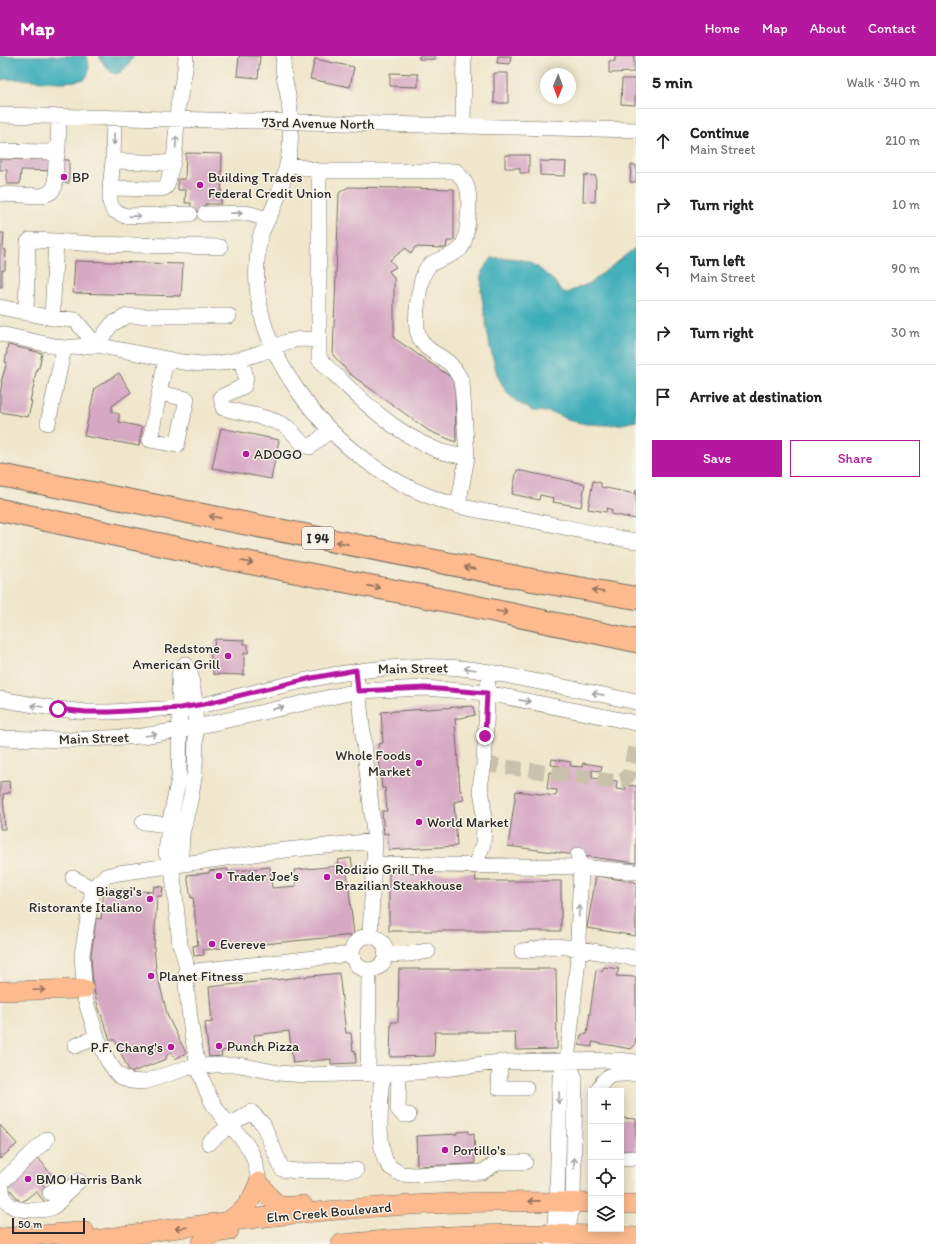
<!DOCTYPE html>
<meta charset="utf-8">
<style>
body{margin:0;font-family:Itim,sans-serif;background:#f2f2f2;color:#222}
.controls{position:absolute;right:12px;bottom:12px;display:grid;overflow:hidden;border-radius:0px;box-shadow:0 2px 10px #0003}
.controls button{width:36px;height:36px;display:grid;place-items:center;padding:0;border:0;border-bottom:1px solid #e0e0e0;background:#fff;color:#222;font:20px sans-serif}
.compass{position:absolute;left:540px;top:12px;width:36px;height:36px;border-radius:50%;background:#fff;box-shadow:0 2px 10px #0003;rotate:181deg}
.scale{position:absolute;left:12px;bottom:10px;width:73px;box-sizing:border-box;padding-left:4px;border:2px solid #2b2b2b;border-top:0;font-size:11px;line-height:14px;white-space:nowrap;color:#2b2b2b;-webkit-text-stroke:3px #f7f3e8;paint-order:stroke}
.stop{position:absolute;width:12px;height:12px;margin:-9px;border:3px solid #b5179e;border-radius:50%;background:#fff}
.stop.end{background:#b5179e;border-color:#fff;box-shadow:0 1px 4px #0008}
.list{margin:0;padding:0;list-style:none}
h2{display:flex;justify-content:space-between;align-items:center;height:52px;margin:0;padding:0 16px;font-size:17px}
h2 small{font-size:13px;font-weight:400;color:#767676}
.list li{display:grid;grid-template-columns:26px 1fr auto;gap:12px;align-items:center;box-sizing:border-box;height:64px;padding:0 16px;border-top:1px solid #e0e0e0}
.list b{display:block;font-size:15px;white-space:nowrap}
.list p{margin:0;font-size:13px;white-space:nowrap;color:#767676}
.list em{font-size:13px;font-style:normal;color:#767676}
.actions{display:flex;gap:8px;padding:12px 16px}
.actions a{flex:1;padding:9px 0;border:1px solid #b5179e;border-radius:0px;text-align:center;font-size:14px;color:#b5179e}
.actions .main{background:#b5179e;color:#fff}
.icon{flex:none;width:22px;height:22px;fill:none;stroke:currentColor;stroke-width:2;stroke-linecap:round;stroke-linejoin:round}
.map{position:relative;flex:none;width:636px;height:1188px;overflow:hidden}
header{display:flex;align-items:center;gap:24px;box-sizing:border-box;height:56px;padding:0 20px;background:#b5179e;color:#fff}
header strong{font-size:19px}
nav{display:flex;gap:22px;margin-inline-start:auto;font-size:14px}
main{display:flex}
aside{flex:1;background:#fff}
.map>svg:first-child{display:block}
</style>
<header>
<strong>Map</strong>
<nav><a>Home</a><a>Map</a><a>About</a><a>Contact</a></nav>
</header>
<main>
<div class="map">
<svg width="636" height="1188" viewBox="0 0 636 1188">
<rect width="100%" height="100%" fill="#f7f3e8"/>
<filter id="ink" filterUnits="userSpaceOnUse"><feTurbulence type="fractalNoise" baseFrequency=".025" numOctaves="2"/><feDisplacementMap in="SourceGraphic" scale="8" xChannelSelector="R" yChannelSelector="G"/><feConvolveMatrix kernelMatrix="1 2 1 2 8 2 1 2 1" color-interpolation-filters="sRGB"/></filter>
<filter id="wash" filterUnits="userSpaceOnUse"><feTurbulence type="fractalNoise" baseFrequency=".012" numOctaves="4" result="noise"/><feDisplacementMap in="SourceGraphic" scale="16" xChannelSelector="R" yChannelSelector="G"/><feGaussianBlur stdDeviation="0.9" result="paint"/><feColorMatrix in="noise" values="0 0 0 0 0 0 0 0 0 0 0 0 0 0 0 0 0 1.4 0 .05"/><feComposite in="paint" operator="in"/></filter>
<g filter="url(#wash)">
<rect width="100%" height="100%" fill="#f0e6cb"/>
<path fill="#3eadb9" stroke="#346c72" d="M0,0H86C90,9 90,15 85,23C58,31 28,20 0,24Z
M99,0H134C119,22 113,25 99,0Z
M636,191V365L622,368L607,369L586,368L567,364L559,359L548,356L533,355L517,346L506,336L497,318L490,291L481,235L482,215L492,202C508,202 524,201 538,211C540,213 542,215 545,217C552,224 555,223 559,233L566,237L590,227Z"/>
<g id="blocks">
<path fill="#d6a8c3" d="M239,0H260L258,22L237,20Z
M419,0H435V3H419Z
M498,0H511L510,8L497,7Z
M615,0H634V16L609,17V5H615Z
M315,3L354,11L350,31L310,23Z
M390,17L418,18V31L390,30Z
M494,17H508V47H494Z
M622,23H636L635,49L621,48Z
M186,97L222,98L221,148H205V160H190L191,147H185L186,134H178V123H185Z
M505,99H529V117H520V112H505Z
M0,103L69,104V127L59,126L60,115L21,114L20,128H7V114H0Z
M540,105L566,106L565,120L540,119Z
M631,109H636V126H630Z
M584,119L596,120L595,146L583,145Z
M348,131L454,133V185H447L446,192L415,191L411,198L406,192L390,204L396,211L389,215L394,222V282L455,324L456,386L429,375L350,318L333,299L339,137Z
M0,177H4L3,193L6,194L5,212V214H2V231H0Z
M75,205L183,208L181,240L73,237Z
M8,289L42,297L39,312H37L34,325H35L30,345H32L28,361L0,356V338L2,326H1L7,306H5Z
M119,317L131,336L112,350V356L119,358V366L142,371L139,390L84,380L95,332Z
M221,372L279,384L271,423L212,412Z
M517,414L585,428L581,451L553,446L554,442L540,439L539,444L512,438Z
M593,425L601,427V431L635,438L636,434V463L611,458L612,454L607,452L606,456L588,453Z
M215,583L244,584V588H248V597H244V619L213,618V603H211V592H214Z
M473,650L475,659L455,663L460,735H462L464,744L454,746L457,790L389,794L388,777L384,778L382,755H387L385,732H382L378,688L383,687L381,656Z
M552,703L571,706L570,710L582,711L583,707L602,710L601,715L592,714V722L617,725L616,733L625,734L626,729L636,730V807L508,790L516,735L556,740L557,734L547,733L549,716L559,717L560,710L551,709Z
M9,725L10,737L3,738L5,773H0V726Z
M351,802L353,815L347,816L354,879L203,894L204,899L194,900L193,890L198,889L193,841L191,842L187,819L209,817V815L228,813V816L270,811L272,832L296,830L294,814L339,810L338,804Z
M389,816L475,817L476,825H561V875H389Z
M596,820L636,826V880L587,872Z
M154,830L163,831L162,840H157L154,890L156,914L168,961L186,997L175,1003L171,996L167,999L166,1003L130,1017L115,984H110L97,947L93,930L91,900L96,862L101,863L104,832L153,836Z
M604,911L619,913L616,920L636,921V976L635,989L631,993L592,986V991L579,989L581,979L587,978L596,914L602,915Z
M399,913H556L557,993L516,994L515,976H435L434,1000L390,1001L391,966H398Z
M339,917L346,977H351L353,995L355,994L356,1007L331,1008V1003L293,1007L289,975L254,979L255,991L221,995L222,1000L209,1001L205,967L212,966L209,931Z
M621,1062L636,1063V1095H621Z
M0,1069L17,1088L0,1103Z
M469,1075V1078L474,1077L475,1108L417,1110L416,1080L457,1078V1076Z
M37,1100L52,1120L42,1128L55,1142L46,1148L36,1135L21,1147L5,1127Z"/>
</g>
</g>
<g filter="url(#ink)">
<use href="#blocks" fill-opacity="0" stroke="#706c63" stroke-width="1"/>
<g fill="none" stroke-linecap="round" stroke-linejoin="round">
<path stroke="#c9c1ab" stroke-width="15" stroke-dasharray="15 8" stroke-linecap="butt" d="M484,708L617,726L624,724L629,719L636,687"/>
<defs>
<path id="minor" d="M284,0C281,14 286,26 288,40C291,56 291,75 290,91C288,110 282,130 275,148C271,158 265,168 261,178C257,191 256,216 257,230C260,268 276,304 298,335C336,390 394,433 459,450C483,456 507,459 531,464C566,471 601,480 636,485
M0,59L636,74
M114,62L113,105L110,132V146L113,154L125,160L190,158
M463,70L464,0
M0,95L48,96L58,93L59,60
M113,105L173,107
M287,108L319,115
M110,132L161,133L166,131L168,126L175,95L178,50L185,13L186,0
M0,138L42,140L51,136L55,130L56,105L58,93
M205,158L246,157L268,163
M56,185L92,188L220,191
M0,251L52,262L75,264L96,289
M26,257L28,186L30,184L56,185L52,262
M0,278L64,292L96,289L182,306L202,308L221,307L241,303L260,297L286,286L300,283L319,284
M96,289L112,268L127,260H229
M241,303L246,322L244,330L221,341L223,352C241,357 271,361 287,371C296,378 299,388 310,391L329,375
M159,337L187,343L177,389L150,384L166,303
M48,367L64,292
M458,450L467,401C457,399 446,398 437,394C390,375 354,337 319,303V115H456C461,121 467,127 468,135C470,146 468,183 461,192C452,202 433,203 427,212C419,224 413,267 419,280C424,294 437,297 448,306C454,311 458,318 462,326L467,401
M185,608L190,616L194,640L196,671L195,716L191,740L182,778L181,797L172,809L166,797L169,769L179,722L180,652L179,622L180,614Z
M357,625L375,785L370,880
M0,643L58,653L86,656H110L195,651C278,631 358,606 445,611C474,612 501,618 529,624C565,631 600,638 636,646
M0,682L69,684L143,680L196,671L358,635L425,632L487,637L636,667
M143,766L169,769
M375,785L276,795L119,817L106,820L98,827L93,833L82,898L85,943L97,981L108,1005L118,1019L130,1025L144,1026L187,1012L214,1009H240L279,1017L305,1019L419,1016L500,1006L618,1004L636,1006
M373,808L581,811L636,816
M172,809L180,889C186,902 188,914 186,928C191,967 193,1009 211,1044C221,1064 237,1074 248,1091C255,1101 257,1114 259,1126
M475,810L483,788L484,771L483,745L480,731L484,708L488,628
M73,822L93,833
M352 897a17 17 0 1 1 34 0a17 17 0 1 1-34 0Z
M522,895L536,893L548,890L567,891L636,902
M385,899L409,898L428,895
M187,916L351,898
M75,990L97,981
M500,1006L499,1032H526
M368,1017L369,914
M384,1017V1022L381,1029L380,1073L382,1093L385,1104L390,1111L401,1118L413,1119L482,1116L498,1106H525
M399,1017L398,1053L403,1059H409
M598,1035C605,1015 618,1018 636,1018
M47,1083L2,1126C0,1149 15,1155 35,1154C40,1154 48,1154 53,1151C60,1146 64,1139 70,1133C73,1130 76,1127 79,1125
M209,1087L229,1070L251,1056L263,1068L282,1113L296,1115L356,1114
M621,1103L636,1102
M50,1137L54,1134H69
M553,1188L557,1145L560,1021L567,1005L579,894L578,883L581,811L578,799
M567,1188V1178L573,1146L575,1022L567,1005"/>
<path id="major" d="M0,935L84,933
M259,1126C265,1135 272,1148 284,1150C289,1151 297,1149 303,1149
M621,1148H636
M227,1166C246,1153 250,1148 259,1126
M0,1182L78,1176H85
M69,1188C240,1161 417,1140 591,1147
M201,1188C209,1176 216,1177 229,1175
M341,1188C439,1178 538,1175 636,1181"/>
<path id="highway" d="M0,419L532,524L636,542
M0,454L209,499L458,547L636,585"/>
</defs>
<use href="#minor" stroke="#706c63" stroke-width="16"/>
<use href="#major" stroke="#706c63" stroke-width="20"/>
<use href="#highway" stroke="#706c63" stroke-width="24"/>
<use href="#minor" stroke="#fff" stroke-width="15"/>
<use href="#major" stroke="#fcba8e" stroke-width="19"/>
<use href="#highway" stroke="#fcba8e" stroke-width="22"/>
</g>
<defs><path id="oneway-shaft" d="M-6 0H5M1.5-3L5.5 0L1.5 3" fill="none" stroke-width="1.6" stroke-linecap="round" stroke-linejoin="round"/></defs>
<g stroke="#a0a0a0">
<use href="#oneway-shaft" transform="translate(114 83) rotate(91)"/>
<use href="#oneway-shaft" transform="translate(176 86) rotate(-87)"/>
<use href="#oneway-shaft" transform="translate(237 157) rotate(-1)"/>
<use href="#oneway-shaft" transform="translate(135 160) rotate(-2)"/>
<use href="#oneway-shaft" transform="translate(470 613) rotate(-173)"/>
<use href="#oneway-shaft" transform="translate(598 638) rotate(-169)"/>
<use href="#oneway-shaft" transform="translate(525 645) rotate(11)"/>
<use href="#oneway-shaft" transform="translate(37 650) rotate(-170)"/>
<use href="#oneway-shaft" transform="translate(278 652) rotate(-13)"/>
<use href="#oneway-shaft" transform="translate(151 679) rotate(-9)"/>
<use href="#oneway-shaft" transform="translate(579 855) rotate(-87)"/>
<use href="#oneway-shaft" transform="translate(559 1042) rotate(91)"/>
<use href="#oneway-shaft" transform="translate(574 1107) rotate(-89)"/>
</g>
<g stroke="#94725c">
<use href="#oneway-shaft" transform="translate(215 461) rotate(-169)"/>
<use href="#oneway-shaft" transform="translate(342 487) rotate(-169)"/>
<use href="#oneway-shaft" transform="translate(247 506) rotate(11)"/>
<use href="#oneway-shaft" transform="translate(470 512) rotate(-169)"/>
<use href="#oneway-shaft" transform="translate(374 531) rotate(11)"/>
<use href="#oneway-shaft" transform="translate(598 535) rotate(-170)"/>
<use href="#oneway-shaft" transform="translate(502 556) rotate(12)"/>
<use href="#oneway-shaft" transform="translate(39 934) rotate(-3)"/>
<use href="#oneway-shaft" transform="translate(534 1145) rotate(179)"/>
<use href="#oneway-shaft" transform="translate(181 1172) rotate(173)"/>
</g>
</g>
<g fill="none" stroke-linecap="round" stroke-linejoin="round" filter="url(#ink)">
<path stroke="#b5179e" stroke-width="5" d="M58,653L86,656H110L180,652L204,648L312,622L356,614L358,635L425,632L487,637L485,680"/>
</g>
<g fill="#b5179e" stroke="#f7f3e8" stroke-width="1.5">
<circle cx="64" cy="121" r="4"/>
<circle cx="200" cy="129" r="4"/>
<circle cx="246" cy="398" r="4"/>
<circle cx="228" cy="600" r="4"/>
<circle cx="419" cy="707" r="4"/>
<circle cx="419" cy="766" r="4"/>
<circle cx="219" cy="820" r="4"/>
<circle cx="327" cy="821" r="4"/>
<circle cx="150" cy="843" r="4"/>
<circle cx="212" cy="888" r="4"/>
<circle cx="151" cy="920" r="4"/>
<circle cx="219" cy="990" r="4"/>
<circle cx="171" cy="991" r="4"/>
<circle cx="445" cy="1094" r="4"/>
<circle cx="28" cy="1123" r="4"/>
</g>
<g text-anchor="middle" stroke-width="3" stroke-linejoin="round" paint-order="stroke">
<rect fill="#f7f3e8" stroke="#686764" stroke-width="1" x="302" y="471" width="32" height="22" rx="3"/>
<g font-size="13" font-weight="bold" fill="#2b2b2b">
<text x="318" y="487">I 94</text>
</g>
<g font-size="14" fill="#2b2b2b" stroke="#f7f3e8">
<text transform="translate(318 67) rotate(1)" y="5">73rd Avenue North</text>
<text transform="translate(413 612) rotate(-1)" y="5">Main Street</text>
<text transform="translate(94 682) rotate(-2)" y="5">Main Street</text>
<text transform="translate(329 1156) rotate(-5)" y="5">Elm Creek Boulevard</text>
</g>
<g font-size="14" fill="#2b2b2b" stroke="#f7f3e8" text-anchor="start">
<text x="72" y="126">BP</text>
<text x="208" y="126">Building Trades<tspan x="208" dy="16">Federal Credit Union</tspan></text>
<text x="254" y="403">ADOGO</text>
<text x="220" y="597" text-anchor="end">Redstone<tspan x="220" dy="16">American Grill</tspan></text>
<text x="411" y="704" text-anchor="end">Whole Foods<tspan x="411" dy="16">Market</tspan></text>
<text x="427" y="771">World Market</text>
<text x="335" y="818">Rodizio Grill The<tspan x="335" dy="16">Brazilian Steakhouse</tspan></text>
<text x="227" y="825">Trader Joe's</text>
<text x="142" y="840" text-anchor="end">Biaggi's<tspan x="142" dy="16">Ristorante Italiano</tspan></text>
<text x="220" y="893">Evereve</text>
<text x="159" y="925">Planet Fitness</text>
<text x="227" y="995">Punch Pizza</text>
<text x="163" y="996" text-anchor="end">P.F. Chang's</text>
<text x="453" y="1099">Portillo's</text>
<text x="36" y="1128">BMO Harris Bank</text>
</g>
</g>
</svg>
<div class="controls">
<button>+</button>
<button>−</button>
<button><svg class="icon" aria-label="locate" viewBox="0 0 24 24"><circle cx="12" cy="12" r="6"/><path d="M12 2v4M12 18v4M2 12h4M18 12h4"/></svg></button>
<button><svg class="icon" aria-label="layers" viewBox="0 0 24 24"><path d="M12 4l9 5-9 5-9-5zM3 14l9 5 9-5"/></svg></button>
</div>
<svg class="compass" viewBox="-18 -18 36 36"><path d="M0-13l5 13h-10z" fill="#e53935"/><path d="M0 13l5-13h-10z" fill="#767676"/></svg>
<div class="scale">50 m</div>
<div class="stop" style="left:58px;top:653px"></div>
<div class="stop end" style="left:485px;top:680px"></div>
</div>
<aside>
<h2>5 min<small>Walk · 340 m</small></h2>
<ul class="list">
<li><svg class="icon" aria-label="ahead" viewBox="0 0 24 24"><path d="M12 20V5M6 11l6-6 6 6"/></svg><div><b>Continue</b><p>Main Street</p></div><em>210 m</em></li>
<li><svg class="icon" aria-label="right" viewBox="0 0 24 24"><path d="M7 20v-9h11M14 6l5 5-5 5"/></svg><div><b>Turn right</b></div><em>10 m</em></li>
<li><svg class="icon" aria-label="left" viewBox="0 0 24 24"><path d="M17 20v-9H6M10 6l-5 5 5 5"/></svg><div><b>Turn left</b><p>Main Street</p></div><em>90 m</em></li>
<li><svg class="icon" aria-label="right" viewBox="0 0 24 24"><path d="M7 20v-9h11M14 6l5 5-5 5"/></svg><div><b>Turn right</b></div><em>30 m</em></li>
<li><svg class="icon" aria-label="arrive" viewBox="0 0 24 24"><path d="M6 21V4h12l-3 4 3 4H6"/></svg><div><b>Arrive at destination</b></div></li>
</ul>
<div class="actions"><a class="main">Save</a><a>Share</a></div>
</aside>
</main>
